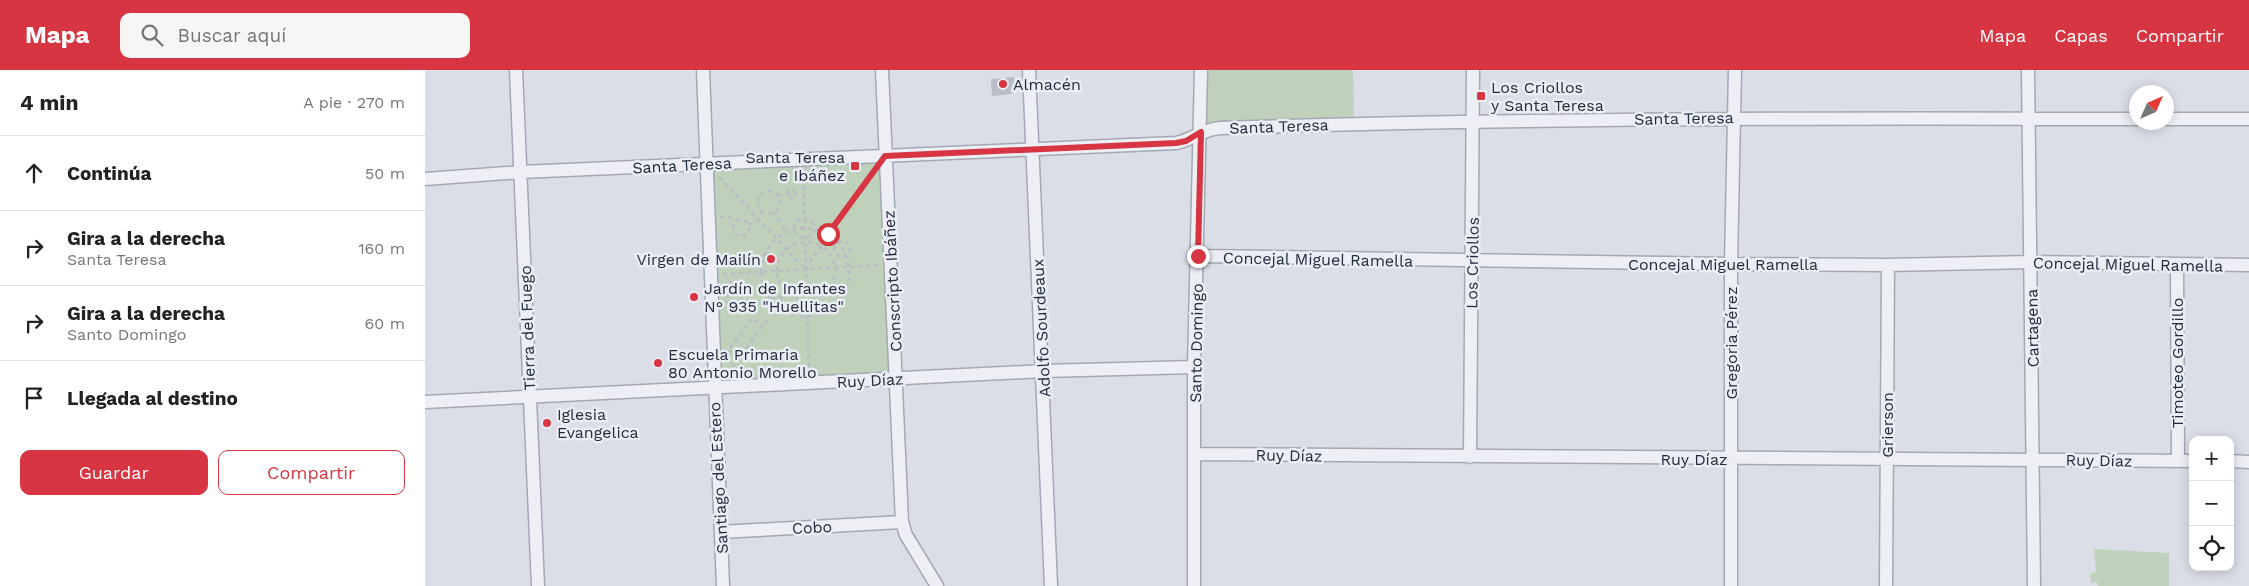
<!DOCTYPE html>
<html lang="es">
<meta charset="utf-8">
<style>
body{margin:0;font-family:"Work Sans",sans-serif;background:#f6f6f6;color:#222}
.controls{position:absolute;right:15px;bottom:15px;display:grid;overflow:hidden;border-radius:10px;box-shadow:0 2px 12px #0003}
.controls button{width:45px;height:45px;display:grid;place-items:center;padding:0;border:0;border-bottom:1px solid #e0e0e0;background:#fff;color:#222;font:25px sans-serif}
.compass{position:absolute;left:1704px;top:15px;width:45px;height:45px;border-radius:50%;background:#fff;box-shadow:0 2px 12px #0003;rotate:45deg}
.stop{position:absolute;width:15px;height:15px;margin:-11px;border:4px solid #d63541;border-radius:50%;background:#fff}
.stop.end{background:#d63541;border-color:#fff;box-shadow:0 1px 5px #0008}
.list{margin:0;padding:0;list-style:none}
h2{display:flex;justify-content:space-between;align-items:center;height:65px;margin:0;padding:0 20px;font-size:21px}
h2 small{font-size:16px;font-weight:400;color:#767676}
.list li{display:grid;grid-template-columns:32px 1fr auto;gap:15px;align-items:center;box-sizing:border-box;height:75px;padding:0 20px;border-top:1px solid #e0e0e0}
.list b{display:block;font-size:19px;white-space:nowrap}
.list p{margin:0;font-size:16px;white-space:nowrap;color:#767676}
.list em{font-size:16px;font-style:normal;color:#767676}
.actions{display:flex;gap:10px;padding:15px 20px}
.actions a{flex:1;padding:11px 0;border:1px solid #d63541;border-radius:10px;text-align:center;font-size:18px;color:#d63541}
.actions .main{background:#d63541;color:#fff}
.icon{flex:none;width:28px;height:28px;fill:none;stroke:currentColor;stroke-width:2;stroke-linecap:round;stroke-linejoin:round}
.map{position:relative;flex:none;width:1824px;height:516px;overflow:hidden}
header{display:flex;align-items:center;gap:30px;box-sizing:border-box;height:70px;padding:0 25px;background:#d63541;color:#fff}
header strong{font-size:24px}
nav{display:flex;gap:28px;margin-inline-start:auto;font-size:18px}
.search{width:350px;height:45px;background:#f6f6f6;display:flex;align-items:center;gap:12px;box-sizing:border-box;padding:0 18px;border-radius:10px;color:#767676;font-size:19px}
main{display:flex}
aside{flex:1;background:#fff}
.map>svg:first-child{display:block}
</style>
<header>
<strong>Mapa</strong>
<div class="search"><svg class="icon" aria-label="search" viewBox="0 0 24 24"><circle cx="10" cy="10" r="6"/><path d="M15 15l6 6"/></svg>Buscar aquí</div>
<nav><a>Mapa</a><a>Capas</a><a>Compartir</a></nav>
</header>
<main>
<aside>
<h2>4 min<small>A pie · 270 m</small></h2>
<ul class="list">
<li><svg class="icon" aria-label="ahead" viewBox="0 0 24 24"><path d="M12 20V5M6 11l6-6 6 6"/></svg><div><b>Continúa</b></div><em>50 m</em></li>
<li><svg class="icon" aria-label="right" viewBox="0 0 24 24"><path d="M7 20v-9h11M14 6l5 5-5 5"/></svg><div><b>Gira a la derecha</b><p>Santa Teresa</p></div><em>160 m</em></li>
<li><svg class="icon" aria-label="right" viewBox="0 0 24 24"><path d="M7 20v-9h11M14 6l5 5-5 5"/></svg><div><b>Gira a la derecha</b><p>Santo Domingo</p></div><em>60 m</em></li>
<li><svg class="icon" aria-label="arrive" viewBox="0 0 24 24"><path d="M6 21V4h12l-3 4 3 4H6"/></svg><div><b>Llegada al destino</b></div></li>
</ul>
<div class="actions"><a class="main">Guardar</a><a>Compartir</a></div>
</aside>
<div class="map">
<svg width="1824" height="516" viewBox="0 0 1824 516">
<rect width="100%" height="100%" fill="#dbdee6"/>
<path fill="#bfd1bb" d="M776,0H928L929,53L776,62Z
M460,86L471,309L289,318L282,94Z
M1669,479L1744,483V516H1673L1672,512L1666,513L1665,504L1671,502Z"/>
<path fill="#b8bdc9" d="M589,7L590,20H587V24L567,26L566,9Z"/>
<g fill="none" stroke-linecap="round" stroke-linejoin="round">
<defs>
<path id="street" d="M91,0L113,516
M278,0L298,516
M457,0L477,452L481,465L512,516
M604,0L626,516
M1603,0L1609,516
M1742,49H1824
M0,109L96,102L751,73C767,70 778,59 795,58C1100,48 1406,48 1712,49
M773,186L1306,194L1463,195L1606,192L1824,195
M1752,195L1753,391
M0,332L619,301L769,297
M770,384L1768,391
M1045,387L1048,0
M1805,391L1824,392
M296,462L477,452
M769,516V297L776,0
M1306,516V194L1310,0
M1461,516L1463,195"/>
</defs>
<use href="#street" stroke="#a4a8b3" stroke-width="15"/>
<path stroke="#b9bcc5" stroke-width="2.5" stroke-dasharray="4 4" stroke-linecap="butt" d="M378,101L384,300
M294,107L379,198
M362 124a4 4 0 1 1 8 0a4 4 0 1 1-8 0Z
M333 132a11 11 0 1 1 22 0a11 11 0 1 1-22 0Z
M353,126L360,124H378
M349,142L361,162
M295,147H304L311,151
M369 158a10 10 0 1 1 20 0a10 10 0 1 1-20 0Z
M308 158a8 8 0 1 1 16 0a8 8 0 1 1-16 0Z
M324,155L329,153L337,141
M336 202a44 44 0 1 1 88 0a44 44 0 1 1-88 0Z
M409 179a8 8 0 1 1 16 0a8 8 0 1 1-16 0Z
M352 201a29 29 0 1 1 58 0a29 29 0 1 1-58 0Z
M380,199L449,104
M298,204L454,195
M312,214L316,210L318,211
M303,222L308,223L312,219
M343 236a9 9 0 1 1 18 0a9 9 0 1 1-18 0Z
M303,235L301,217L304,212L310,213L312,219L319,222V226
M313,288L303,280L328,248L338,256
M302,304L362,223"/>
<use href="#street" stroke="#edeff5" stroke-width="12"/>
</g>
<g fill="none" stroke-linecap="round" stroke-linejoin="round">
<path stroke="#d63541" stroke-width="6" d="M403,164L460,86L751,73L761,71L776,62L773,186"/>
</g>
<g fill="#d63541" stroke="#eaedf4" stroke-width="2">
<circle cx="578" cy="14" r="5"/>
<rect x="1051" y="21" width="10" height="10" rx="2.5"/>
<rect x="425" y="91" width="10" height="10" rx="2.5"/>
<circle cx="346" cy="189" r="5"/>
<circle cx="269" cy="227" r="5"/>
<circle cx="233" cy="293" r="5"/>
<circle cx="122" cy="353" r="5"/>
</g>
<g text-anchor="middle" stroke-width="5" stroke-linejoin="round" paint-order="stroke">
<g font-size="16" fill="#242b3d" stroke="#eaedf4" text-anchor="start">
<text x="588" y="20">Almacén</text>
<text x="1066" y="23">Los Criollos<tspan x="1066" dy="18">y Santa Teresa</tspan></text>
<text x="420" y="93" text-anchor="end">Santa Teresa<tspan x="420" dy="18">e Ibáñez</tspan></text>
<text x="336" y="195" text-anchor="end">Virgen de Mailín</text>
<text x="279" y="224">Jardín de Infantes<tspan x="279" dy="18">N° 935 "Huellitas"</tspan></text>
<text x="243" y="290">Escuela Primaria<tspan x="243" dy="18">80 Antonio Morello</tspan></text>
<text x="132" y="350">Iglesia<tspan x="132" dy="18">Evangelica</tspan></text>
</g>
<g font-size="16" fill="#242b3d" stroke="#eaedf4">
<text transform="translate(1259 48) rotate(-1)" y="6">Santa Teresa</text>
<text transform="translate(854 56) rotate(-2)" y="6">Santa Teresa</text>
<text transform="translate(257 95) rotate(-3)" y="6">Santa Teresa</text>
<text transform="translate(893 189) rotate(1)" y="6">Concejal Miguel Ramella</text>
<text transform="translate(1047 193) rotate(-89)" y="6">Los Criollos</text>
<text x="1298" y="200">Concejal Miguel Ramella</text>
<text transform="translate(1703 194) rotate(1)" y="6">Concejal Miguel Ramella</text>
<text transform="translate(467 211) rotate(-93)" y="6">Conscripto Ibáñez</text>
<text transform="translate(102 258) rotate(-92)" y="6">Tierra del Fuego</text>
<text transform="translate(616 258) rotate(-93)" y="6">Adolfo Sourdeaux</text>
<text transform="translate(1607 258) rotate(-91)" y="6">Cartagena</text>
<text transform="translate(771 273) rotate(-89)" y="6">Santo Domingo</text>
<text transform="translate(1306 273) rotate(-90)" y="6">Gregoria Pérez</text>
<text transform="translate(1752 293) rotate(-90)" y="6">Timoteo Gordillo</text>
<text transform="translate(445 310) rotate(-3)" y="6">Ruy Díaz</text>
<text transform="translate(1462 355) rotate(-90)" y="6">Grierson</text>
<text transform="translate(864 385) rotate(1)" y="6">Ruy Díaz</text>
<text x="1269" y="395">Ruy Díaz</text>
<text transform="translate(1674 390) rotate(1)" y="6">Ruy Díaz</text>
<text transform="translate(293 408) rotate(-93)" y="6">Santiago del Estero</text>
<text transform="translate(387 457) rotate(-3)" y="6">Cobo</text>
</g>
</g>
</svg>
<div class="controls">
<button>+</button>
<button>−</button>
<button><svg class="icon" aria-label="locate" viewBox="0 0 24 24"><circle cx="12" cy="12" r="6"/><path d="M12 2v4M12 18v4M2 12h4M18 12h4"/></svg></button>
</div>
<svg class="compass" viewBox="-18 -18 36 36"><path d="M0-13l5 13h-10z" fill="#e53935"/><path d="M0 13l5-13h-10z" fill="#767676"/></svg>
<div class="stop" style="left:403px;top:164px"></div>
<div class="stop end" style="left:773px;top:186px"></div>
</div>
</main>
